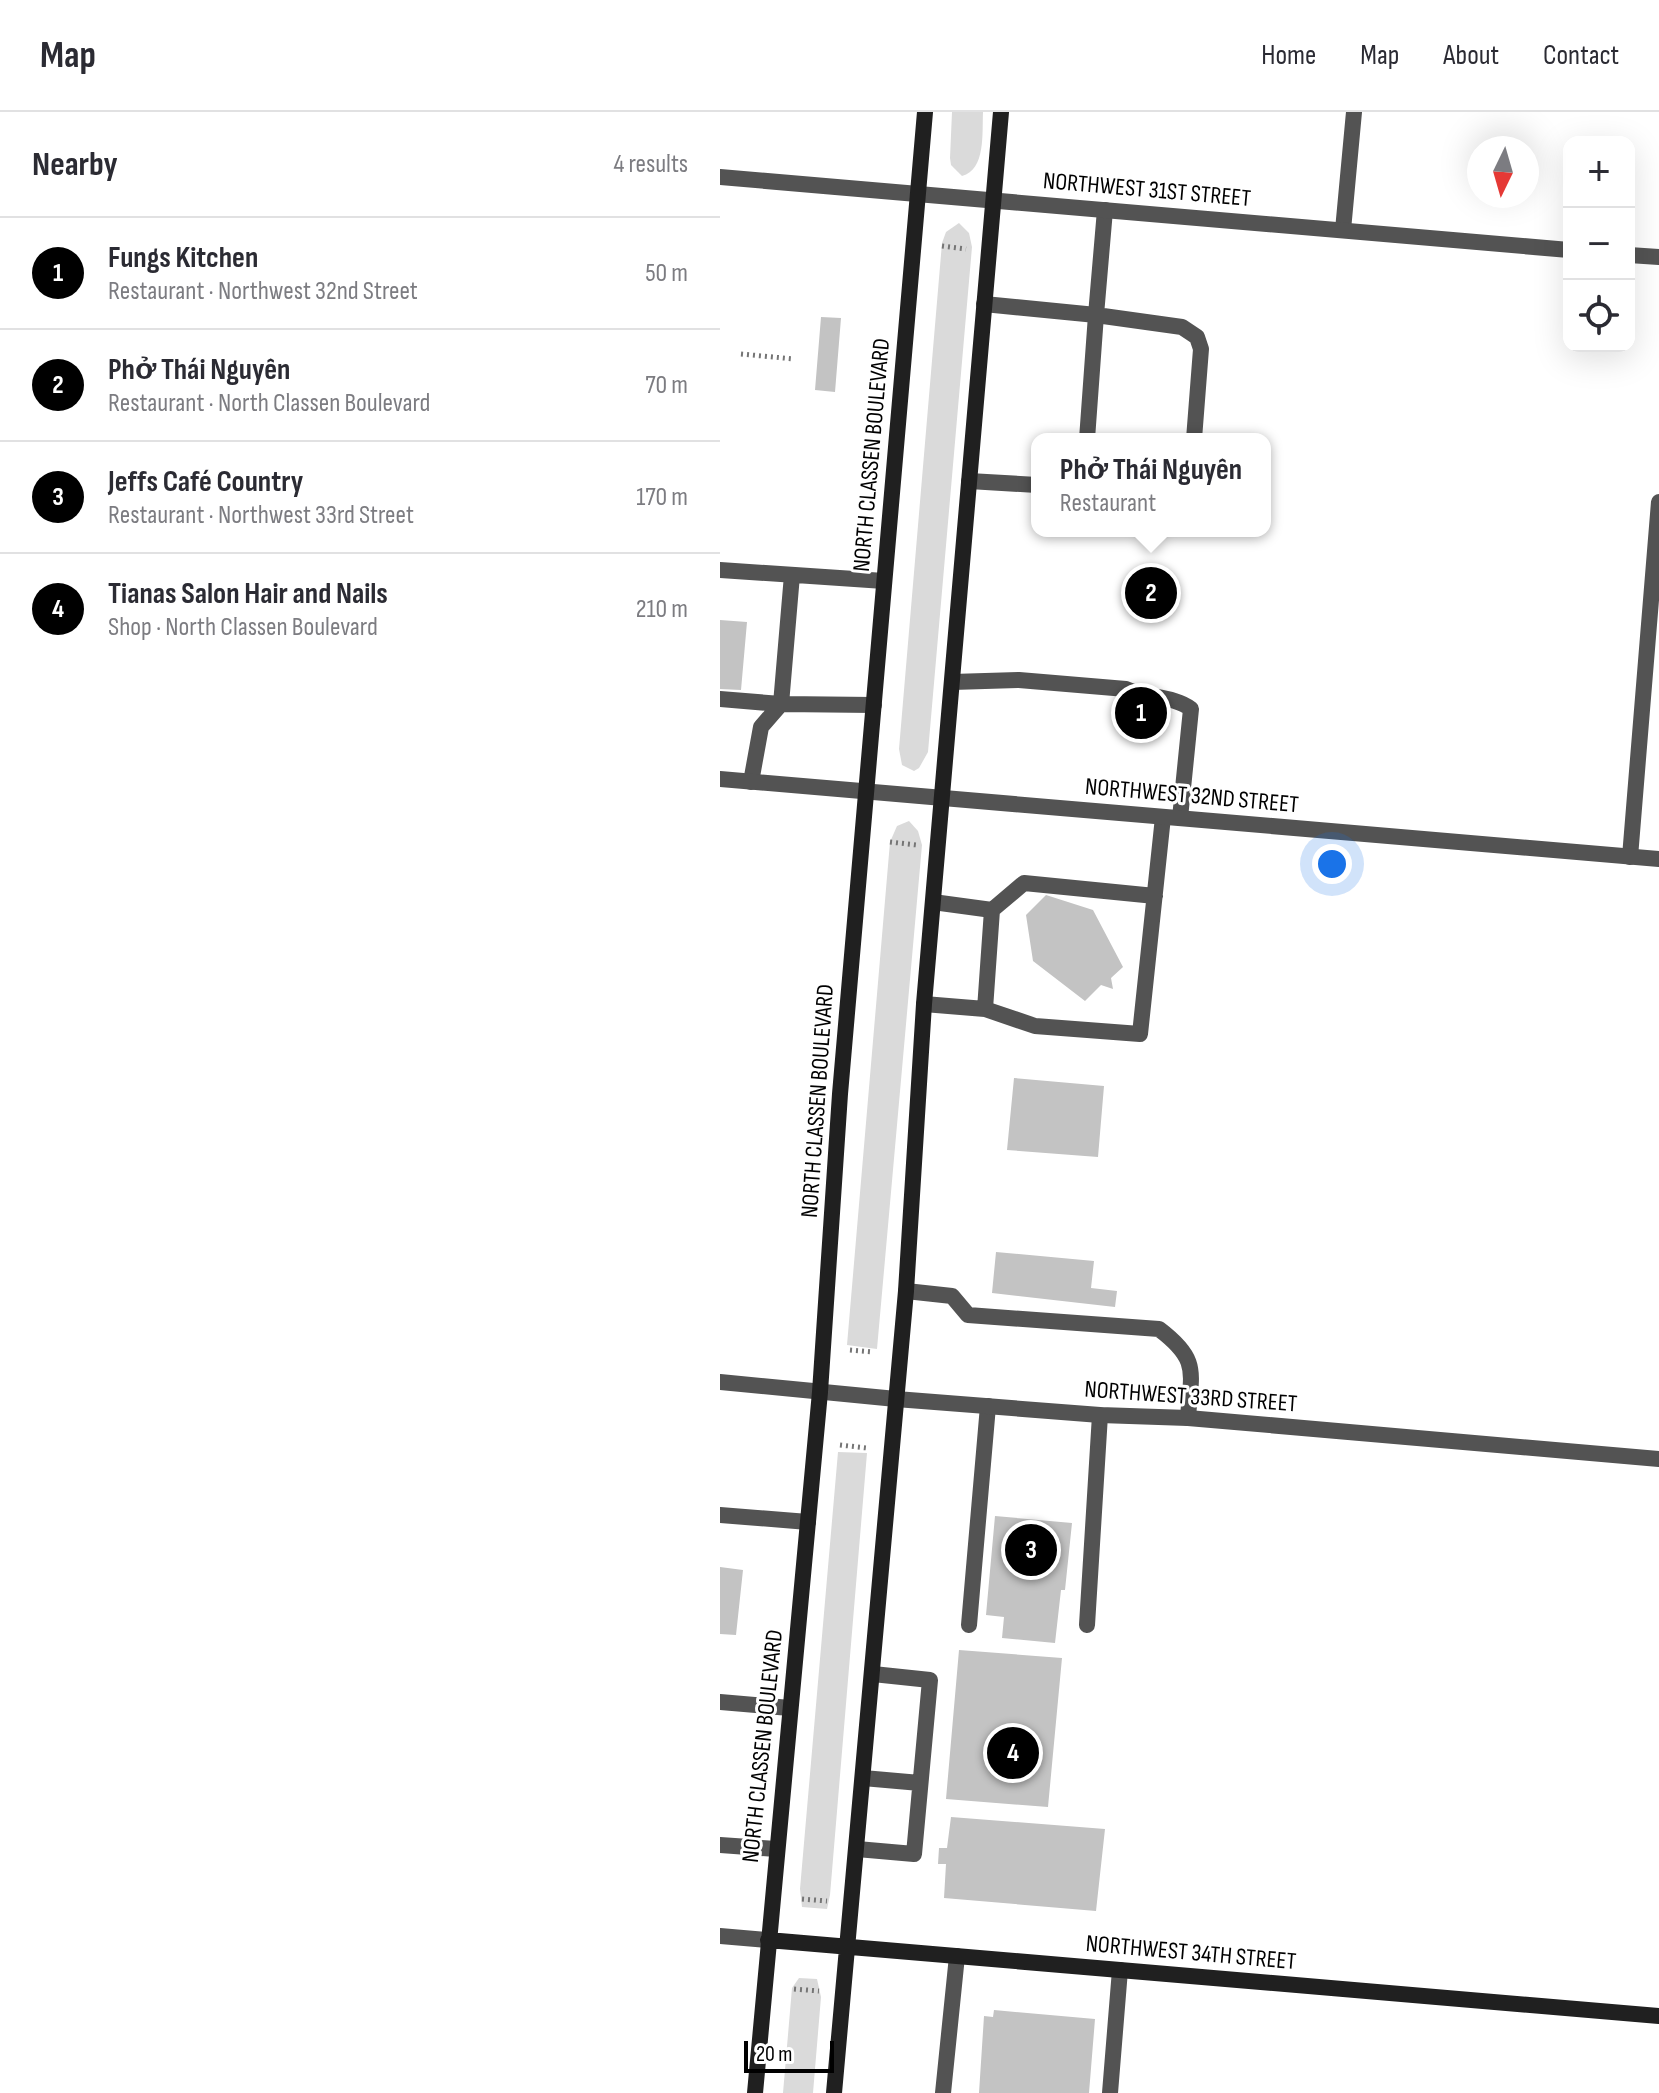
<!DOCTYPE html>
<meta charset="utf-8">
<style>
body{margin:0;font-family:"Sofia Sans Condensed",sans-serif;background:#f2f2f3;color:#2b2b33}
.controls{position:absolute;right:24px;top:24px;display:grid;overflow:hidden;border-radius:16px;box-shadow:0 8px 32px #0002}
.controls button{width:72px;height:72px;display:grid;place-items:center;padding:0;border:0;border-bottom:2px solid #e1e1e2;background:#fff;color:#2b2b33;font:40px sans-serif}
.compass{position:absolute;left:747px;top:24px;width:72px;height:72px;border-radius:50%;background:#fff;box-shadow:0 8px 32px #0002;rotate:185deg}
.scale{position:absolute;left:24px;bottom:20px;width:90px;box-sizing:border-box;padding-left:8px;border:4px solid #000;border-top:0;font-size:22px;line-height:28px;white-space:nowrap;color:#000;-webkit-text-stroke:6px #fff;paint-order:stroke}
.you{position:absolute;left:612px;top:752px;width:28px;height:28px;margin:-20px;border:6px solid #fff;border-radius:50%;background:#1a73e8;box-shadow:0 0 0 12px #1a73e833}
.badge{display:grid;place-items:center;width:52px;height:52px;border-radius:50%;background:#000;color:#fff;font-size:26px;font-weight:700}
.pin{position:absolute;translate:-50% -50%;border:4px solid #fff;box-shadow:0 2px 8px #0006}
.popup{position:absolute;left:311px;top:321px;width:240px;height:104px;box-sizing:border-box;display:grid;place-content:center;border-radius:16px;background:#fff;filter:drop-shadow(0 2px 6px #0005);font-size:26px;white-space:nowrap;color:#7c7c81}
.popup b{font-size:30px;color:#2b2b33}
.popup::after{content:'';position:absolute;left:50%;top:100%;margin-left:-16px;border:16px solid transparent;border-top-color:#fff}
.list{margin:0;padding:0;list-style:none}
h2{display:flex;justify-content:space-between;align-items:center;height:104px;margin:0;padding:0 32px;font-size:34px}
h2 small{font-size:26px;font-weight:400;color:#7c7c81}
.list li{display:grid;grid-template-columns:52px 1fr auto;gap:24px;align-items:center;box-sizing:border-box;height:112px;padding:0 32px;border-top:2px solid #e1e1e2}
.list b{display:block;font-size:30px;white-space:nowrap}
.list p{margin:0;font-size:26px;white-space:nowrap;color:#7c7c81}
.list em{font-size:26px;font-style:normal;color:#7c7c81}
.icon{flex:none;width:44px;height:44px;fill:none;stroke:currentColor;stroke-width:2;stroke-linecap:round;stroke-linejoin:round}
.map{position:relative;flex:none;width:939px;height:1981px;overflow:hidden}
header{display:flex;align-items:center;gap:48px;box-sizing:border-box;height:112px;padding:0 40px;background:#fff;border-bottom:2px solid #e1e1e2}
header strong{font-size:38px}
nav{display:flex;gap:44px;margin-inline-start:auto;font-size:28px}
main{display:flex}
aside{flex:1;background:#fff}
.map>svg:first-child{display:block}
</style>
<header>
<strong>Map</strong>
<nav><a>Home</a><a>Map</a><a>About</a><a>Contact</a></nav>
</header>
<main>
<aside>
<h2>Nearby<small>4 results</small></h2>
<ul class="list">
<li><span class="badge">1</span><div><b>Fungs Kitchen</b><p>Restaurant · Northwest 32nd Street</p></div><em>50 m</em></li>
<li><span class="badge">2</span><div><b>Phở Thái Nguyên</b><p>Restaurant · North Classen Boulevard</p></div><em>70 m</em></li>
<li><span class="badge">3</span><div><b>Jeffs Café Country</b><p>Restaurant · Northwest 33rd Street</p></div><em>170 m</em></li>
<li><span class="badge">4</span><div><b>Tianas Salon Hair and Nails</b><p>Shop · North Classen Boulevard</p></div><em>210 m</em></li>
</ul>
</aside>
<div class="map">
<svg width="939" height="1981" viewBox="0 0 939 1981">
<rect width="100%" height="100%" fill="#fff"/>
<path fill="#dadada" d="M232,0H263C262,20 266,58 242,64L231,53L230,46Z
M239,111L249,121L252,135L208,640L199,656L194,659L182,653L179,637L222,131L226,120Z
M189,709L198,719L202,733L157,1237L127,1233L170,730L177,714Z
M118,1340L147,1341L110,1783L107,1797L82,1795L80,1777Z
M79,1866L97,1867L101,1885L93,1981H63L72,1876Z"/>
<path fill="#c3c3c3" d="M101,205L121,206L115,280L95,278Z
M0,508L27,510L21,578L0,577Z
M326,783L373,798L403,855L391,866L393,877L381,873L365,889L313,849L306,803Z
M294,966L384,974L378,1045L287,1038Z
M276,1140L374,1149L371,1176L397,1179L395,1195L272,1181Z
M275,1404L352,1411L345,1478H341L335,1531L282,1526L284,1505L266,1503Z
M0,1455L23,1458L16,1523L0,1522Z
M239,1538L342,1546L328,1695L226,1687Z
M231,1705L385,1717L376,1799L224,1786L226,1752H218L219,1736H227Z
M274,1898L375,1907L369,1981H259L264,1904L273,1905Z"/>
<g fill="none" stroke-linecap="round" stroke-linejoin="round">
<path stroke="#757575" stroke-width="5" stroke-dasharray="2 4" stroke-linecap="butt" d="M222,134L246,137
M21,242L74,247
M170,730L197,733
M130,1238L153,1240
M120,1333L147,1336
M82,1787L107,1789
M74,1877L99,1879"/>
<path stroke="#535353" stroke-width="16" d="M385,98L376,203L462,215L477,225L481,237L474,327
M623,118L634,0
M264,192L376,203L367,327
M249,369L317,373
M0,458L164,469
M232,570L299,568L406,577C426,586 455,584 471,597L460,706
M0,587L61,592L154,593
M31,670L41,615L61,592L72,463
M910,745L939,390
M213,790L272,798L265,897
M272,798L304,771L435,784
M204,892L265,897L315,914L420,922L443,705
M186,1179L232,1184L248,1203L439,1217C480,1248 471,1260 468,1306
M0,1403L88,1410
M249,1513L268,1294
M367,1513L380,1303
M0,1590L70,1596
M143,1666L200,1671
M0,1733L56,1737
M137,1737L194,1742L210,1568L153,1562
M223,1981L237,1844
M390,1981L400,1858"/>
<path stroke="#535353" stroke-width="16" d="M0,65L849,138
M909,143L939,145
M0,667L939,747
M0,1270L176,1287L380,1303L468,1306L939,1347
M0,1824L48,1828"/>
<path stroke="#202020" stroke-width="16" d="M48,1828L939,1904
M35,1981L100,1280L120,982L205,0
M114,1981L186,1179L204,892L281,0"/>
</g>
<g text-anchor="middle" stroke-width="6" stroke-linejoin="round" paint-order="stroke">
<g font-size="24" fill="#000" stroke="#fff">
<text transform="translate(427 77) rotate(5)" y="8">NORTHWEST 31ST STREET</text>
<text transform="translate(151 343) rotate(-85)" y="8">NORTH CLASSEN BOULEVARD</text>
<text transform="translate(472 683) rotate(5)" y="8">NORTHWEST 32ND STREET</text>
<text transform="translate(97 989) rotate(-86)" y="8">NORTH CLASSEN BOULEVARD</text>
<text transform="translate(471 1284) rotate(4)" y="8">NORTHWEST 33RD STREET</text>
<text transform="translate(42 1634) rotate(-84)" y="8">NORTH CLASSEN BOULEVARD</text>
<text transform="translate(471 1840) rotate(5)" y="8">NORTHWEST 34TH STREET</text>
</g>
</g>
</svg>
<div class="controls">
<button>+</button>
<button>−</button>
<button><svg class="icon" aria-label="locate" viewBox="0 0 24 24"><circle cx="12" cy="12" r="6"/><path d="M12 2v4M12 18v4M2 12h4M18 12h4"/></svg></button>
</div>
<svg class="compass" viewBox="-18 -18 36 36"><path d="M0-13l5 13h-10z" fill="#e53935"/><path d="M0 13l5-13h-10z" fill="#7c7c81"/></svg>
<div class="scale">20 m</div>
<div class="you"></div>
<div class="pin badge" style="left:421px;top:601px">1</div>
<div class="pin badge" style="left:431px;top:481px">2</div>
<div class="popup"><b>Phở Thái Nguyên</b>Restaurant</div>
<div class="pin badge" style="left:311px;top:1438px">3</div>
<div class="pin badge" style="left:293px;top:1641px">4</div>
</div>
</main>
